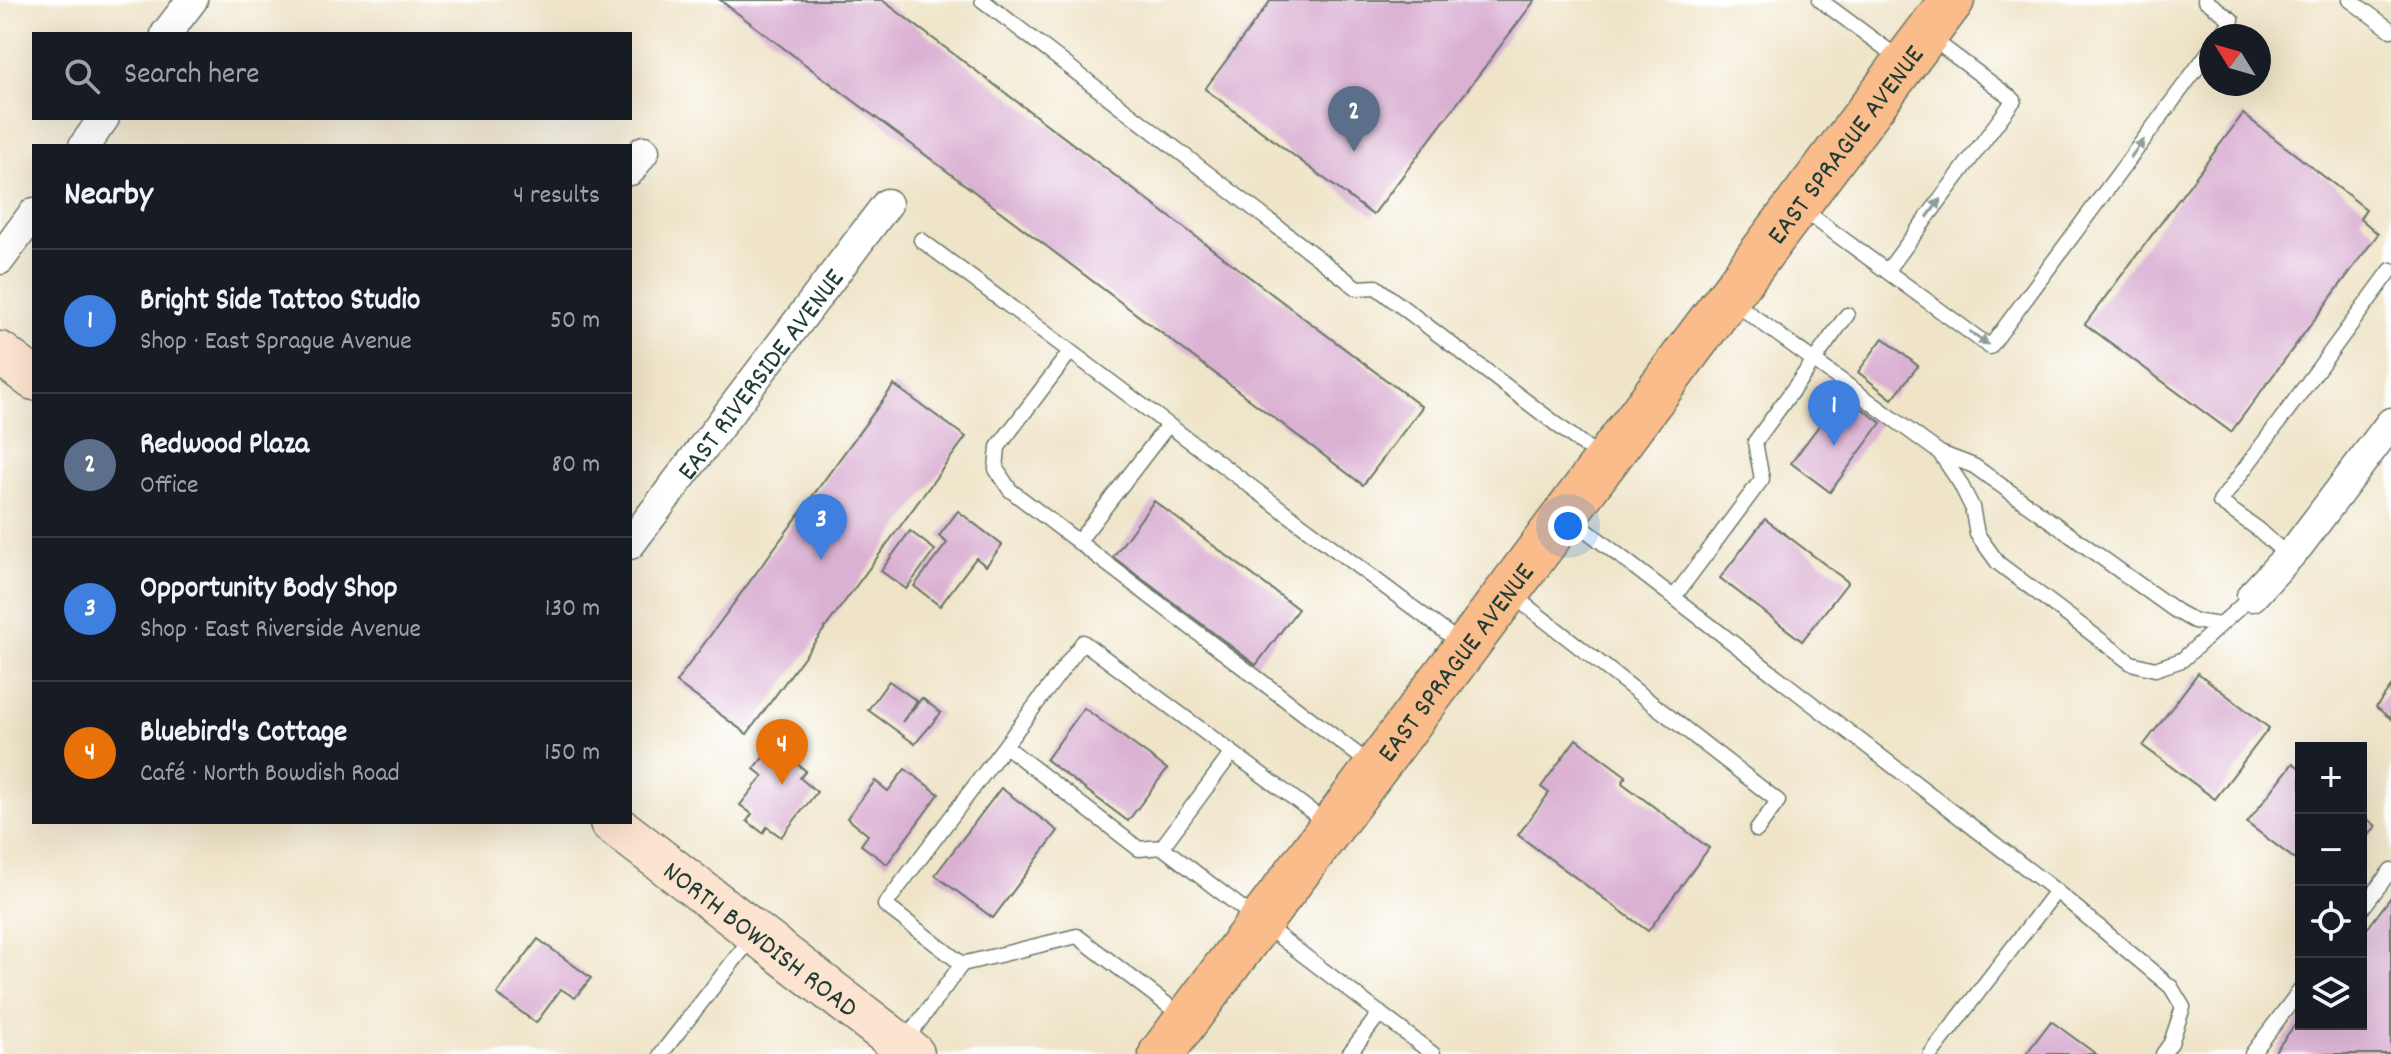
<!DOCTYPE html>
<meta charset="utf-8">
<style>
body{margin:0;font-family:Dekko,sans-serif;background:#20242c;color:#f1f3f6}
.controls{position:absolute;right:24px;bottom:24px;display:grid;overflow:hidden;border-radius:0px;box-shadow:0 8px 32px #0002}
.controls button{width:72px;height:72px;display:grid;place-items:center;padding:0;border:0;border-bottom:2px solid #363941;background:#171b24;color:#f1f3f6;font:40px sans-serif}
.compass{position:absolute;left:2199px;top:24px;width:72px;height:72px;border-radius:50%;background:#171b24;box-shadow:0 8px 32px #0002;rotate:307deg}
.you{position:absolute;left:1568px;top:526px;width:28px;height:28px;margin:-20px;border:6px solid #fff;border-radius:50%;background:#1a73e8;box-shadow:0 0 0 12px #1a73e833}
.badge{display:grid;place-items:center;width:52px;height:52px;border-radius:50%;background:#c8321e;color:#fff;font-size:26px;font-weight:700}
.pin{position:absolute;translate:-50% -66px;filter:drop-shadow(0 2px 4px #0008)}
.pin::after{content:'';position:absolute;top:42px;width:28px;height:24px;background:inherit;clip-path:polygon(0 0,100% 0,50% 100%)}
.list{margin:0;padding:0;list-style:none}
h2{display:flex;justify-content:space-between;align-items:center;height:104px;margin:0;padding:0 32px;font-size:34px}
h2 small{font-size:26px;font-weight:400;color:#9ea1a6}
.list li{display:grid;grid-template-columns:52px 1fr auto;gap:24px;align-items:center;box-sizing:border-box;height:144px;padding:0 32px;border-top:2px solid #363941}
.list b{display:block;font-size:30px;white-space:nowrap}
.list p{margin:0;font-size:26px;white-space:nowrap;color:#9ea1a6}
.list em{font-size:26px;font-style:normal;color:#9ea1a6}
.icon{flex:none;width:44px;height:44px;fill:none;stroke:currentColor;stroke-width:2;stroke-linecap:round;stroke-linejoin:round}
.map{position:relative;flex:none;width:2391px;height:1054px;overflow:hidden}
.search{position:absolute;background:#171b24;box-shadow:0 8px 32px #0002;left:32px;top:32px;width:600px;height:88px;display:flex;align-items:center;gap:20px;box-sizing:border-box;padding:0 28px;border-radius:0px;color:#9ea1a6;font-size:30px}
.panel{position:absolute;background:#171b24;box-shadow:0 8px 32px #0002;left:32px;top:144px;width:600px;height:680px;border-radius:0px}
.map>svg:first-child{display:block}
</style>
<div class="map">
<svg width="2391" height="1054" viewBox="0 0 2391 1054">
<rect width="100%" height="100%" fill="#fff"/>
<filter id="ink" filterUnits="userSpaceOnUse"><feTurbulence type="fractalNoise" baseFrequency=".0125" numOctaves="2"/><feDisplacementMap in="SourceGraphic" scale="16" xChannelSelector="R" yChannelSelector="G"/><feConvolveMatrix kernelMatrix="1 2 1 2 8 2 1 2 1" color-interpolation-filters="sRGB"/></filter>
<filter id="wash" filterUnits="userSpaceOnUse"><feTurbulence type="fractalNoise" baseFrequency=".006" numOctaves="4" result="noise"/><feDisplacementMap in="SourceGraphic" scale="32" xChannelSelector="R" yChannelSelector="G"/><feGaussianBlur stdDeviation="1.8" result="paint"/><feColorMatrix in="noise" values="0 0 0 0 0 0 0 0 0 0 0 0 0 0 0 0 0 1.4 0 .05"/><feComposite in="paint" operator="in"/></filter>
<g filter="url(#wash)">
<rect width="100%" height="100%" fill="#efe4c8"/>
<g id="blocks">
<path fill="#dab0d3" d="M720,0H882L1422,407L1363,485Z
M1271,0H1535L1373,215L1205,89Z
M2243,114L2366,209L2360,218L2378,234L2231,432L2085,324Z
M1883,338L1918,366L1892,399L1858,372Z
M894,385L966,437L747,734L676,682Z
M1856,404L1881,423L1830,492L1791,463L1824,419L1837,429Z
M1154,501L1298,609L1256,665L1113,557Z
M958,511L1002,545L986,566L976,558L940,606L914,586L947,543L939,536Z
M1765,519L1848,582L1802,641L1720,578Z
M910,531L935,550L906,589L881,571Z
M2198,673L2269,728L2215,799L2143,746Z
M889,681L917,701L902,722L922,698L941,713L915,744L868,710Z
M2391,687V719L2376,707Z
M1084,708L1167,769L1128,821L1046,760Z
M1576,739L1626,776L1622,783L1709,848L1648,931L1518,835L1549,793L1541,787Z
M773,745L806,771L800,778L817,792L781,837L767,827L763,833L747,821L752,814L740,805L763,776L754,769Z
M2293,763L2301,769V864L2247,823Z
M905,769L939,794L887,864L861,845L868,835L847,818L875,781L888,791Z
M1001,788L1058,831L993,918L935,875Z
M2361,814L2376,826L2361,846Z
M2391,897V1054H2273L2301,1017V1024H2361V937Z
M538,939L591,978L575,998L561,989L536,1023L497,994Z
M2051,1021L2096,1054H2026Z"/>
</g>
</g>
<g filter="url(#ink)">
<use href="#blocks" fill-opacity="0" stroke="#687768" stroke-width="2"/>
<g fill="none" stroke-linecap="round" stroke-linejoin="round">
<defs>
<path id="lane" d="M982,0L1357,288L1376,287L1602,459
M1820,0L1901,60
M2205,0L2232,20L2221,36
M2350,0L2391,30
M1802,209L1990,347L2211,49
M921,240L1463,645
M1888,270L2014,100L1931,38
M1731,300L1940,453L1960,483L1972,507L1977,534L1998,563L2131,663L2155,669L2182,660L2252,596
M1070,352L998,447L996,469L1010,490L1370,764
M1940,453L1974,466L2176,611L2194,621L2220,625
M1569,517L2056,891L1931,1054
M1078,542L1168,425
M2288,556L2258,529L2220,502L2391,270
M1511,594L1778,801L1757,830
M1674,597L1762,479L1755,442L1847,315
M1005,746L1139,849L1162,847L1433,1054
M1162,847L1232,753
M2056,891L2171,987L2183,1007L2171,1043L2163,1054
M2361,910L2391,870
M962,964L885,905L1083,642L1327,823
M904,1042L962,964L1077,936L1182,1016
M661,1054L753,936
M1349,1054L1380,1013
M2252,1054L2301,989"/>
<g id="street">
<path d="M166,34L192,0"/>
<path d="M84,146L104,118"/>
<path d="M630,170L644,151"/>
<path d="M0,259L34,213"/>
<path id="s1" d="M630,544L887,204"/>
<path d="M2252,596L2298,546L2391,423"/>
</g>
<g id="secondary">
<path d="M0,353L34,379"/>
<path id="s2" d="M611,822L913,1054"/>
</g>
<g id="primary">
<path id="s3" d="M1161,1054C1423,701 1688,351 1952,0"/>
</g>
</defs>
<use href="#lane" stroke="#687768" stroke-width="17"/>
<use href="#street" stroke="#687768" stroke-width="33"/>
<use href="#secondary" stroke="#687768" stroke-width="45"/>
<use href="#primary" stroke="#687768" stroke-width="47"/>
<use href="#lane" stroke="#fff" stroke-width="14"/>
<use href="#street" stroke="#fff" stroke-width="30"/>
<use href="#secondary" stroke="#fde4d0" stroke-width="42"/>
<use href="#primary" stroke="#f9bc8a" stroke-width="44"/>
</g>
<defs><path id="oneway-solid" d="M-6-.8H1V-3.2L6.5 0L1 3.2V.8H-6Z" transform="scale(2)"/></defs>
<g fill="#8f9e9a">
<use href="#oneway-solid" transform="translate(2137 149) rotate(-53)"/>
<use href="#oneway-solid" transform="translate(1934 208) rotate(-54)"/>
<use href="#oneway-solid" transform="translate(1979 338) rotate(35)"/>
</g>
</g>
<g text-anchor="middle" stroke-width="8" stroke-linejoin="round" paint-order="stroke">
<g font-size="28" fill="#1f3d34" stroke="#fff">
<text dy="10" stroke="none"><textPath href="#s3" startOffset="1138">EAST SPRAGUE AVENUE</textPath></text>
<text dy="10" stroke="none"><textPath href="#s1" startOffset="214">EAST RIVERSIDE AVENUE</textPath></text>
<text dy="10" stroke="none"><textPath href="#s3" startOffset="490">EAST SPRAGUE AVENUE</textPath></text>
<text dy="10" stroke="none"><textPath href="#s2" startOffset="190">NORTH BOWDISH ROAD</textPath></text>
</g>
</g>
</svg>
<div class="controls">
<button>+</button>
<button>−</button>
<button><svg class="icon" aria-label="locate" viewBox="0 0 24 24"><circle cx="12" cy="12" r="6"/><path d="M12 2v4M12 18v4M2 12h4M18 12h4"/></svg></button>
<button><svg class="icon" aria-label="layers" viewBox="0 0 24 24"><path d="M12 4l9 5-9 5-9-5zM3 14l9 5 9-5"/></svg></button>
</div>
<svg class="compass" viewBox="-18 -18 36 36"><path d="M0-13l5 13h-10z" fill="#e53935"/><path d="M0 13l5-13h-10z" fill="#9ea1a6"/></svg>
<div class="you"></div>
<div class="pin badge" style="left:1834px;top:446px;background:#3f7fe0">1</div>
<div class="pin badge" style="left:1354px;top:152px;background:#5c6f8a">2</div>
<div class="pin badge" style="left:821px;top:560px;background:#3f7fe0">3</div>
<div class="pin badge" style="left:782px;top:785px;background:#e8710a">4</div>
<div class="search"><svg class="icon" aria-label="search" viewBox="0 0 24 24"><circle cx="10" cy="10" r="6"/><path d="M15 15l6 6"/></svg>Search here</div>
<section class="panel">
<h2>Nearby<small>4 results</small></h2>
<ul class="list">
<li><span class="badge" style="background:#3f7fe0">1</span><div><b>Bright Side Tattoo Studio</b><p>Shop · East Sprague Avenue</p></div><em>50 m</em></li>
<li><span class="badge" style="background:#5c6f8a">2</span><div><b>Redwood Plaza</b><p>Office</p></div><em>80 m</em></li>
<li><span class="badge" style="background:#3f7fe0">3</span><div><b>Opportunity Body Shop</b><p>Shop · East Riverside Avenue</p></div><em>130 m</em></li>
<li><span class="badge" style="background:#e8710a">4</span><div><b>Bluebird's Cottage</b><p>Café · North Bowdish Road</p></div><em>150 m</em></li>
</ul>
</section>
</div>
